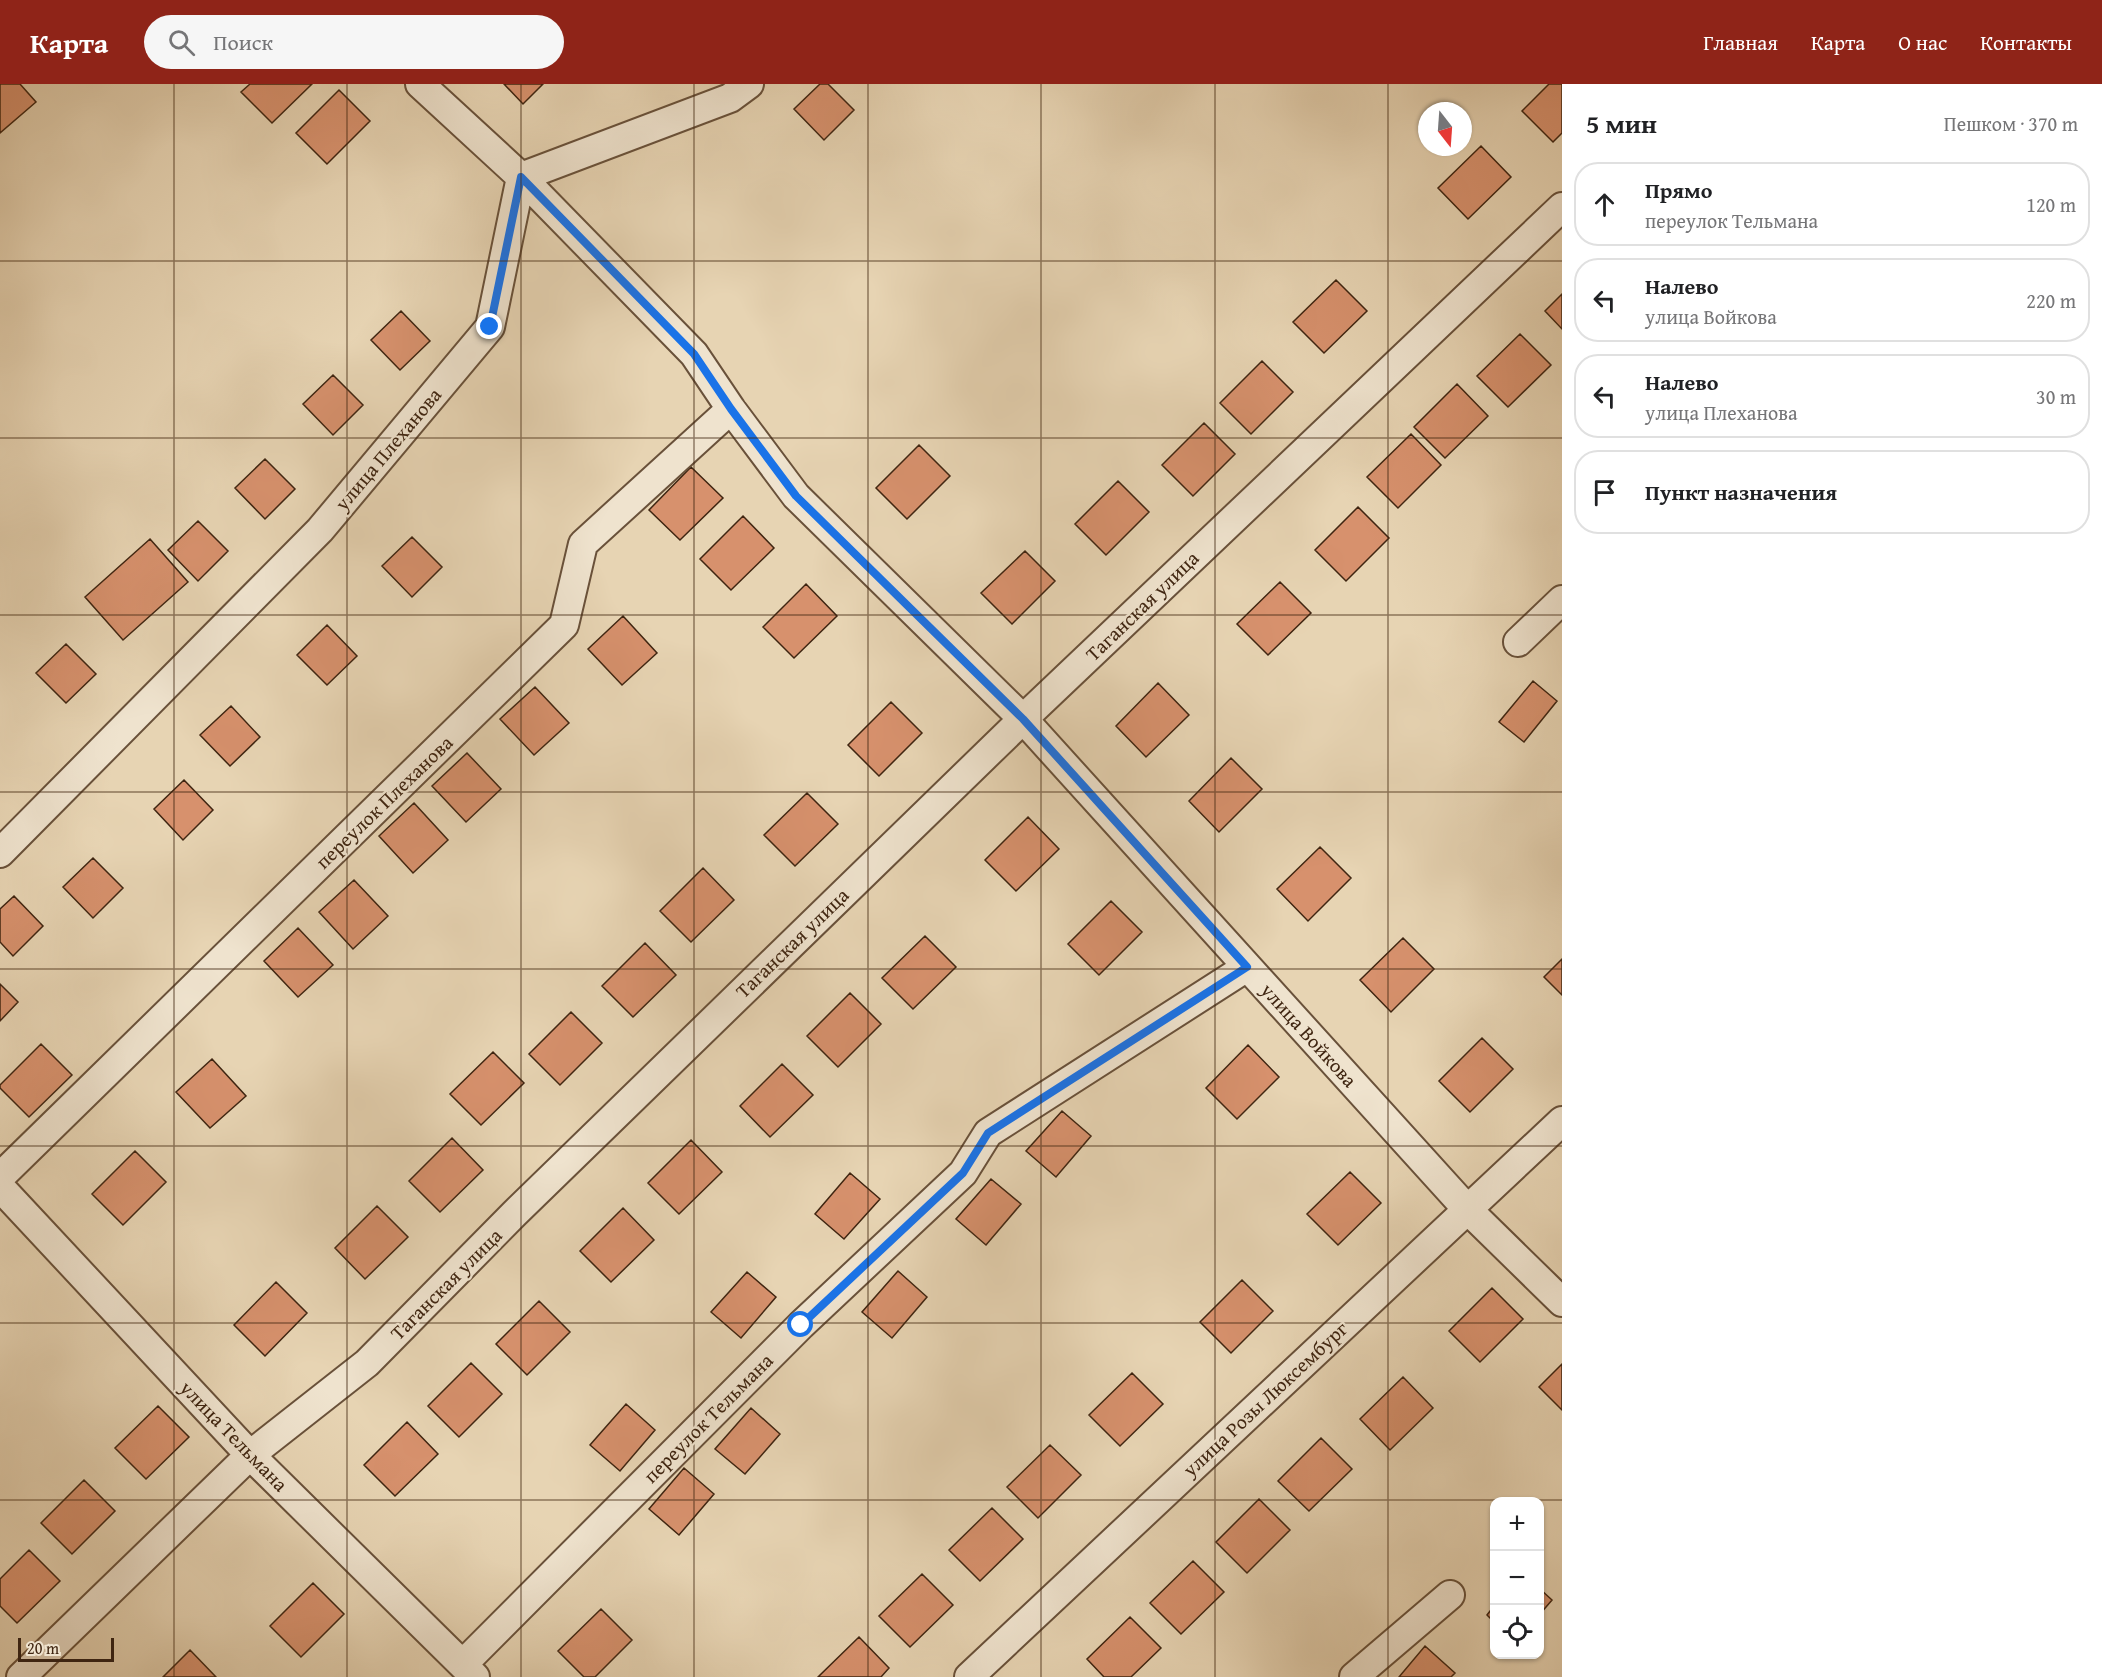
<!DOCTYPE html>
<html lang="ru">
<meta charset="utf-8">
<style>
body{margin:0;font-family:"Gentium Book Plus",serif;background:#f6f6f6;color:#202124}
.controls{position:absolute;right:18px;bottom:18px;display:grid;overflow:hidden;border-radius:12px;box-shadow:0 2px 4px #0004}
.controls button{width:54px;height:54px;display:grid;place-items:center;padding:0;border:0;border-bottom:2px solid #e0e0e0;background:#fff;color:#202124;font:30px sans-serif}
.compass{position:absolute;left:1418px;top:18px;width:54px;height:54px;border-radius:50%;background:#fff;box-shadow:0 2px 4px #0004;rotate:163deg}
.scale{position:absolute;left:18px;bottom:15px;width:96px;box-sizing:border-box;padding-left:6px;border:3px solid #3f2511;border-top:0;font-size:16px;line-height:21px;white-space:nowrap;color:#3f2511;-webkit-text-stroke:4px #efe3ce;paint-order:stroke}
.stop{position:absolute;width:18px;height:18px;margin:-14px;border:4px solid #1a73e8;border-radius:50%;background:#fff}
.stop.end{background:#1a73e8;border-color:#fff;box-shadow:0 2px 6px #0008}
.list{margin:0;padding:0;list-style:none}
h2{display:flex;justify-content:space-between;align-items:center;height:78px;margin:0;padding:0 24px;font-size:26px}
h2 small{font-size:20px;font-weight:400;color:#757577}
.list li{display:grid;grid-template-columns:39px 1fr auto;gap:18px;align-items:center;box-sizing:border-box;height:84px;margin:0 12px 12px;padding:0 12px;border:2px solid #e0e0e0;border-radius:24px}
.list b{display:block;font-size:22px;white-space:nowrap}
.list p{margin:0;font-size:20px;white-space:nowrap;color:#757577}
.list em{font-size:20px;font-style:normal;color:#757577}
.icon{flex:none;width:33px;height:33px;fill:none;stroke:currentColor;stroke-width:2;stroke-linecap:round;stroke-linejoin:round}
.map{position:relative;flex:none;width:1562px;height:1593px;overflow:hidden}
header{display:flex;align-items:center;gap:36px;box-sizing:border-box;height:84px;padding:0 30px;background:#8f2418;color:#fff}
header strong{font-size:28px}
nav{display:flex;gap:33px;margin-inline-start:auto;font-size:21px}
.search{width:420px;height:54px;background:#f6f6f6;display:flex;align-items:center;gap:15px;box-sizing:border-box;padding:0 21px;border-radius:33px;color:#757577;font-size:22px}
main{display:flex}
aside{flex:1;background:#fff}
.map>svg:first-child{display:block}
</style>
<header>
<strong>Карта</strong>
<div class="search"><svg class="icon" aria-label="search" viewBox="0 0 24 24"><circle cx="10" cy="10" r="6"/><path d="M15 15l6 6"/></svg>Поиск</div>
<nav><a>Главная</a><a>Карта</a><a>О нас</a><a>Контакты</a></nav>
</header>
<main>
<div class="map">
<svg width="1562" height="1593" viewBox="0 0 1562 1593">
<rect width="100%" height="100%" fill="#e7d4b3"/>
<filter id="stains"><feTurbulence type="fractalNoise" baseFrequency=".00333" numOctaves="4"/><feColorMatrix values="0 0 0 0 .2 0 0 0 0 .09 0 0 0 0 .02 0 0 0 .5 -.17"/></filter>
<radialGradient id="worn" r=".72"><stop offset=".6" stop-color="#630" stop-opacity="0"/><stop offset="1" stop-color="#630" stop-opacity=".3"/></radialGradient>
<path fill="#d7916d" stroke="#3f2511" stroke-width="1.5" d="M0,0H20L36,18L0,49Z
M250,0H312L272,39L241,8Z
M504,0H543L523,20Z
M820,0H828L854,26L824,56L794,25Z
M1549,0H1562V49L1553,58L1522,27Z
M339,6L370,37L327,80L296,49Z
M1481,62L1511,93L1468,135L1438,104Z
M1336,196L1367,227L1324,269L1293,238Z
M1562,210V245L1545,227Z
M401,227L430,257L400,286L371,256Z
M1520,250L1551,281L1508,323L1477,292Z
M1262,277L1293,308L1251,350L1220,319Z
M333,291L363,321L333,351L303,320Z
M1457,300L1488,332L1445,374L1414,343Z
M1204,339L1235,370L1193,412L1162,381Z
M1411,350L1441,381L1398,424L1367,393Z
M919,361L950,392L907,435L876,404Z
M265,375L295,405L265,435L235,404Z
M691,383L723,414L680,456L649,426Z
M1118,397L1149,428L1106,471L1075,440Z
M1358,423L1389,454L1346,497L1315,466Z
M743,432L774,464L731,506L700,475Z
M198,437L228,467L198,497L168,466Z
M412,453L442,483L412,513L382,482Z
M150,455L188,498L123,556L85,513Z
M1025,467L1055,497L1012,540L981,509Z
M1280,498L1311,529L1268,571L1237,540Z
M806,500L837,532L794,574L763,543Z
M623,532L657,569L622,601L588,565Z
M327,541L357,572L327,601L297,571Z
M66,560L96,590L66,619L36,589Z
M1533,597L1557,617L1524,658L1499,638Z
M1158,599L1189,631L1146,673L1116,642Z
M535,603L569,639L534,671L500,635Z
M891,618L922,649L879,692L848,661Z
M231,622L260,653L230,682L200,651Z
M467,669L501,705L466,738L432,702Z
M1231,674L1262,705L1219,748L1189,717Z
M184,696L213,726L183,756L154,725Z
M807,709L838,740L795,782L764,751Z
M414,719L448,756L413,789L379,752Z
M1028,733L1059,765L1016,807L985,776Z
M1320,763L1351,794L1308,837L1277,805Z
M93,774L123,804L93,834L63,803Z
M703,784L734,816L691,858L660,827Z
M354,796L388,832L353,865L319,828Z
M14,812L43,842L13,872L0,858V825Z
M1111,817L1142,848L1099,891L1068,860Z
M298,844L333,881L298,913L264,877Z
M925,852L956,883L913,925L882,894Z
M1403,854L1434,885L1391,928L1360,896Z
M645,859L676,891L633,933L602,902Z
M1562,875V911L1544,893Z
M0,900L18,918L0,937Z
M850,909L881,940L838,983L807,952Z
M571,928L602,959L560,1001L529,970Z
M1482,954L1513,985L1470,1028L1439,997Z
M41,960L72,991L29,1033L0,1004V1001Z
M1248,961L1279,993L1237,1035L1206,1004Z
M493,968L524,999L481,1041L450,1010Z
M212,975L246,1012L210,1044L176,1008Z
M782,980L813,1011L770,1053L740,1022Z
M1062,1027L1091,1052L1056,1093L1026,1067Z
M452,1054L483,1086L440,1128L409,1097Z
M691,1056L722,1088L679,1130L648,1099Z
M135,1067L166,1098L123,1141L92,1110Z
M1350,1088L1381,1119L1338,1161L1307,1130Z
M850,1089L880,1115L844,1155L815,1130Z
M991,1095L1021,1120L986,1161L956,1135Z
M377,1122L408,1153L365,1195L335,1164Z
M623,1124L654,1156L611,1198L580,1167Z
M898,1187L927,1213L892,1254L862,1228Z
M747,1188L776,1213L741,1254L711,1228Z
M1242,1196L1273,1227L1231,1269L1200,1238Z
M276,1198L307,1229L265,1272L234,1241Z
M1492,1204L1523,1235L1480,1278L1449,1247Z
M539,1217L570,1248L527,1291L496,1260Z
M471,1279L502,1310L459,1353L428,1322Z
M1562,1280V1326L1539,1303Z
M1132,1289L1163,1320L1120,1362L1089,1331Z
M1403,1293L1433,1324L1390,1366L1360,1335Z
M626,1320L655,1346L620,1387L590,1361Z
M158,1322L189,1353L146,1395L115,1364Z
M751,1324L780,1350L745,1390L715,1365Z
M407,1338L438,1370L395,1412L364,1381Z
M1321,1354L1352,1385L1309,1427L1278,1397Z
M1050,1361L1081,1391L1038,1434L1007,1403Z
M684,1384L714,1410L679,1451L649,1425Z
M84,1396L115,1427L72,1470L41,1439Z
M1259,1415L1290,1446L1247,1489L1216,1458Z
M992,1424L1023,1455L980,1497L949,1466Z
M29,1466L60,1497L17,1539L0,1522V1495Z
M1193,1477L1224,1508L1181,1550L1150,1519Z
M922,1490L953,1521L910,1563L879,1532Z
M313,1499L344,1530L301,1573L270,1542Z
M1540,1505L1552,1516L1540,1530Z
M1494,1522V1538L1487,1531Z
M601,1525L632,1556L595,1593H584L558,1567Z
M1130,1533L1161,1564L1131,1593H1104L1087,1575Z
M859,1553L889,1584L881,1593H818Z
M1425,1562L1455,1589L1451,1593H1399Z
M190,1566L216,1593H163Z"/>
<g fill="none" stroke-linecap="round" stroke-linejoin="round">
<defs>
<path id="street" d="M420,0L521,93L694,270L731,325L796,412L1023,635L1467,1125L1562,1218
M1518,558L1562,516
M0,769L320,446L490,243L521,93L730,14L749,0
M0,1093L564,541L583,460L731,325
M0,1103L250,1371L475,1593
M463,1580L801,1241L963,1089L988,1049L1247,883
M21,1593L250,1371L367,1279L514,1130L1023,635L1562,123
M969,1593L1562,1037
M1354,1593L1450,1511"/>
</defs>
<use href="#street" stroke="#69513a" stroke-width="32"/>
<use href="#street" stroke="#efe3ce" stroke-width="28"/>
</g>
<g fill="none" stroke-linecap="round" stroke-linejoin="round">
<path stroke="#1a73e8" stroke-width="8" d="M490,243L521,93L694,270L731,325L796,412L1023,635L1247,883L988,1049L963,1089L801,1241"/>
</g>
<path fill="none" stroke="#3f2511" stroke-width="1.5" stroke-opacity="0.55" d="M174,0V1593M347,0V1593M521,0V1593M694,0V1593M868,0V1593M1041,0V1593M1215,0V1593M1388,0V1593M0,177H1562M0,354H1562M0,531H1562M0,708H1562M0,885H1562M0,1062H1562M0,1239H1562M0,1416H1562"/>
<g text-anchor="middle" stroke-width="4.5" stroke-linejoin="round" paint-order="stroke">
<g font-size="20" fill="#3f2511" stroke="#efe3ce">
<text transform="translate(388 365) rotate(-50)" y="7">улица Плеханова</text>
<text transform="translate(1142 522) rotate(-44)" y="7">Таганская улица</text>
<text transform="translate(384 718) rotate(-44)" y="7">переулок Плеханова</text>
<text transform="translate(792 859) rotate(-44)" y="7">Таганская улица</text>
<text transform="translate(1309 951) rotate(48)" y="7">улица Войкова</text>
<text transform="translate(446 1200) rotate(-45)" y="7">Таганская улица</text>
<text transform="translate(1265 1315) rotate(-43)" y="7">улица Розы Люксембург</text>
<text transform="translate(708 1334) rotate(-45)" y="7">переулок Тельмана</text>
<text transform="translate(234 1352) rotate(46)" y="7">улица Тельмана</text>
</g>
</g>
<rect width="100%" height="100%" filter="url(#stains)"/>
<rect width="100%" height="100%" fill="url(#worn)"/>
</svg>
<div class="controls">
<button>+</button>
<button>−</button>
<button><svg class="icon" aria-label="locate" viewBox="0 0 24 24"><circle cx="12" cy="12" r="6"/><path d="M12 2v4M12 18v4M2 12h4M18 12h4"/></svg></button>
</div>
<svg class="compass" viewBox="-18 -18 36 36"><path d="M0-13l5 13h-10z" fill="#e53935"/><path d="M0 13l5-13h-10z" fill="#757577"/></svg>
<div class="scale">20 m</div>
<div class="stop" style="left:801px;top:1241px"></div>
<div class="stop end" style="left:490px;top:243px"></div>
</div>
<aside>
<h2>5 мин<small>Пешком · 370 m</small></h2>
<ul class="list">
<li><svg class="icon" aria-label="ahead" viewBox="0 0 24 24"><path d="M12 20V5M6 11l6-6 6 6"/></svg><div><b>Прямо</b><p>переулок Тельмана</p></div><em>120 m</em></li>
<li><svg class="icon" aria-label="left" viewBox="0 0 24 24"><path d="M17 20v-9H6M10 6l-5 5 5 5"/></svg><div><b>Налево</b><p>улица Войкова</p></div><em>220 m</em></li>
<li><svg class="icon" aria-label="left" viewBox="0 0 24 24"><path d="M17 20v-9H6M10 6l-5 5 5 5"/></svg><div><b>Налево</b><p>улица Плеханова</p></div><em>30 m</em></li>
<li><svg class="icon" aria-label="arrive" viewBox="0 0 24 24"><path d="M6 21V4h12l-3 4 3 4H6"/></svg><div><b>Пункт назначения</b></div></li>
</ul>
</aside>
</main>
